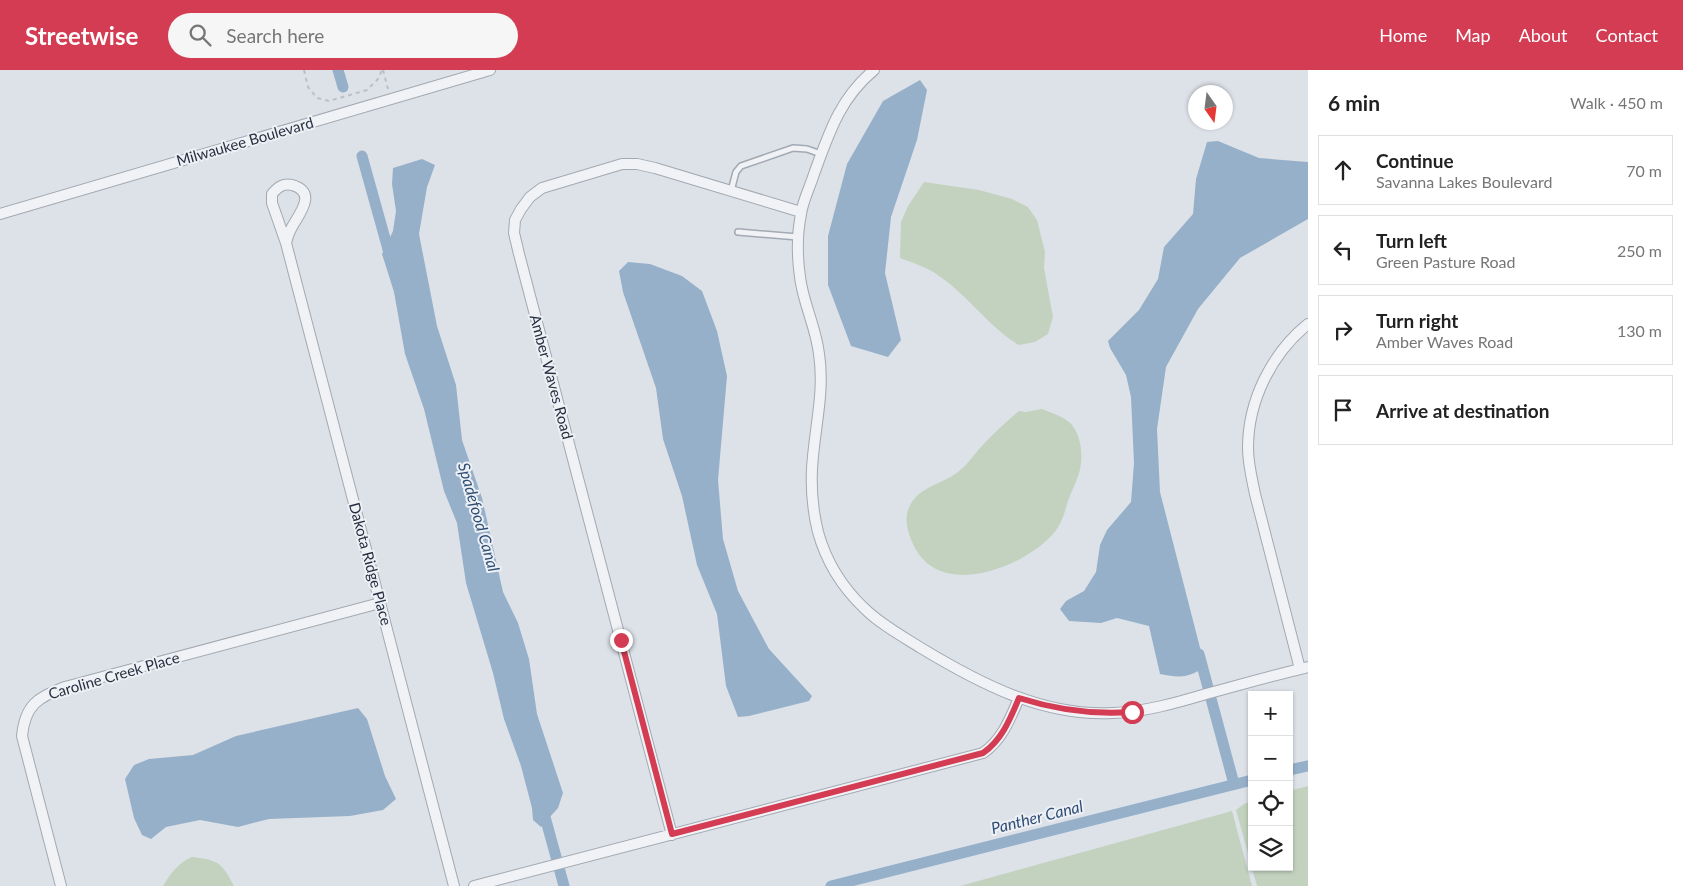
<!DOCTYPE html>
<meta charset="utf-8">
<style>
body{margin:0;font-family:Lato,sans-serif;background:#f6f6f6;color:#222}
.controls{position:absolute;right:15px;bottom:15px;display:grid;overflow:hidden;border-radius:0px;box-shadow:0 1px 4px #0004}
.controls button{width:45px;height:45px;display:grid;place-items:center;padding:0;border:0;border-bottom:1px solid #e0e0e0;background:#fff;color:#222;font:25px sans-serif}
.compass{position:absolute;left:1188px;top:15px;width:45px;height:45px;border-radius:50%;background:#fff;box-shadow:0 1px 4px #0004;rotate:166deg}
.stop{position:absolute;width:15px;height:15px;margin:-11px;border:4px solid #d33c53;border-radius:50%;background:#fff}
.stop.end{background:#d33c53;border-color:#fff;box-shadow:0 1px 5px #0008}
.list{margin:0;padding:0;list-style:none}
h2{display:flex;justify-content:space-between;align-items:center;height:65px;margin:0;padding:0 20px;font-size:21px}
h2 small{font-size:16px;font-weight:400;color:#767676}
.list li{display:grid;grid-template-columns:32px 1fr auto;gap:15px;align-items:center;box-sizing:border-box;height:70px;margin:0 10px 10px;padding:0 10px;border:1px solid #e0e0e0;border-radius:0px}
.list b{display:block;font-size:19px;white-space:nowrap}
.list p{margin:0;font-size:16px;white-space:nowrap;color:#767676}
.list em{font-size:16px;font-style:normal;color:#767676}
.icon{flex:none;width:28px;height:28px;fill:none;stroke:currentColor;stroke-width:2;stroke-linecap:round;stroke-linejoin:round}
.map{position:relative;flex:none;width:1308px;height:816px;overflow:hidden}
header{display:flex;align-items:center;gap:30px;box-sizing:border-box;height:70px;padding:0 25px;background:#d33c53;color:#fff}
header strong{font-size:24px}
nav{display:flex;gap:28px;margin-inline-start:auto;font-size:18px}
.search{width:350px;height:45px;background:#f6f6f6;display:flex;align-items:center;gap:12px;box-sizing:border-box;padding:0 18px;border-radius:28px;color:#767676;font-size:19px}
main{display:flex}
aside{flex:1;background:#fff}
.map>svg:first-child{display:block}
</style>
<header>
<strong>Streetwise</strong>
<div class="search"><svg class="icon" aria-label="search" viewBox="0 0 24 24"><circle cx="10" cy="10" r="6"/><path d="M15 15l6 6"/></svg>Search here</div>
<nav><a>Home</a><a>Map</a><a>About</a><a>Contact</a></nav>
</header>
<main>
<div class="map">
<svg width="1308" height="816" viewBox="0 0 1308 816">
<rect width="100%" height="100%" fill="#dde2e8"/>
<path fill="#c3d2be" d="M924,112L979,120L1012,129L1028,137L1037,150L1045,182L1044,198L1053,247L1048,264L1035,272L1019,275C989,257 970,228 942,208C929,198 914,193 900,188L901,152L908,136Z
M1042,339C1051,343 1066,347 1072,355C1082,367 1084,391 1078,406C1075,415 1070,424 1067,434C1064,445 1061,455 1053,464C1023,498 940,530 914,476C909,466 904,452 908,440C916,417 941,415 958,402C967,395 973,386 981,377C993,364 1006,352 1019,341L1026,342Z
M1308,716V816H1257L1236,740L1244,734L1252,731V797H1289V721Z
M1232,741L1252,816H960Z
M192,787C219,790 222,793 234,816H163C170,804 179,792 192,787Z"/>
<path fill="#96b0ca" d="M920,10L927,20L917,70L891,147L885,203L901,270L888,287L851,276L828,215V166L847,94L883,31Z
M1218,71L1259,88L1308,92V149L1240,188L1198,239L1166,297L1157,359L1160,422L1205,597C1188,608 1180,608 1160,604L1149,556L1117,548L1101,553L1069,551L1060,539L1066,531L1084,521L1096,502L1100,475L1107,460L1131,432L1134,393L1131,327L1126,305L1110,278L1108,271L1139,240L1158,209L1164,177L1193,144L1196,109L1207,72Z
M422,89L435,95L427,117L419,164L437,256L456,315L462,370L482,428L503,522L518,553L529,589L537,644L563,723L558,738L541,757L533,750L532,738L521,696L504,649L493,603L466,513L457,453L444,421L424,339L405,284L394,222L382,184L393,161L396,141L392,114L393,98Z
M628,192L650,194L682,206L702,221L717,261L727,306L718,410L723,469L738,521L769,579L812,626L809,631L749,646L738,647L726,616L717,544L697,495L682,426L663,369L656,318L623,222L619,201Z
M358,638L367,649L385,706L396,729L383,740L350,746L269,749L238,757L200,750L166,757L151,769L142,765L134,748L125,709L134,695L149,689L193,685L236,666Z"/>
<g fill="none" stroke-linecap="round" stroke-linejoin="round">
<path stroke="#96b0ca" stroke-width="11" d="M338,0L343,17
M362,86L391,190
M1199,584L1234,714
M1289,700L1308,696
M542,736L564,816
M831,816L1252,710"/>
<defs>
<path id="lane" d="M731,121L736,102L741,96L793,78L807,79L821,84
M738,162L798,167"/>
<path id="street" d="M874,0C840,28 829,63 814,104C810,117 803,130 801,144C797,164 797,186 800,207C803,233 816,257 819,284C825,323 814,360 812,399C811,420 813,442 818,462C826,491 843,518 864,538C880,554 902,566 921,578C979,613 1043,647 1113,643C1144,642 1176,633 1206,624C1240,615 1274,605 1308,597
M0,144L490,0
M286,173C287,169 288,165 290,161C296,147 320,123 292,115C283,113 278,117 272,124V133L286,173L454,816
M1300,599L1255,424C1252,409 1248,394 1248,378C1248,331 1271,284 1308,254
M672,765L519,184L514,163L515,150L521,139L530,127L542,118L622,94H637L655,98L801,142
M61,816L22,666C25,635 38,627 65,617L380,533
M474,816L983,683C1002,670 1010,649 1019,628"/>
</defs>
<use href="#lane" stroke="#a2a9b2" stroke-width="8"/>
<use href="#street" stroke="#a2a9b2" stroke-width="12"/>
<path stroke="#bbbfc6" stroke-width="2" stroke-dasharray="4 4" stroke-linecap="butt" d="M304,0L308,17L317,28L329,31L367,20L378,9L382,0
M383,0L388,19"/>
<use href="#lane" stroke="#f0f2f6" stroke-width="5"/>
<use href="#street" stroke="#f0f2f6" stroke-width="10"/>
</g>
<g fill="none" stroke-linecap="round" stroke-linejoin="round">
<path stroke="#d33c53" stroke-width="6" d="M621,570L672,764L983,683C1002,670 1010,649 1019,628C1057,640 1092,645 1132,642"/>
</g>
<g text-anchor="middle" stroke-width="4" stroke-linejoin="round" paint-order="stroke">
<g font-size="15" fill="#262f3f" stroke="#edf0f5">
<text transform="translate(245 72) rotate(-16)" y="5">Milwaukee Boulevard</text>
<text transform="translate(551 307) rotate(75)" y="5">Amber Waves Road</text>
<text transform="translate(370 494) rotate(75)" y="5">Dakota Ridge Place</text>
<text transform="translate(114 606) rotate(-16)" y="5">Caroline Creek Place</text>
</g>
<g font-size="16" font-style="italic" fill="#2f4e75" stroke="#edf0f5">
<text transform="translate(479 447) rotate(74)" y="6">Spadefood Canal</text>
<text transform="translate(1037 747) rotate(-14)" y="6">Panther Canal</text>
</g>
</g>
</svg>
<div class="controls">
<button>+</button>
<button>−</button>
<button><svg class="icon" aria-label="locate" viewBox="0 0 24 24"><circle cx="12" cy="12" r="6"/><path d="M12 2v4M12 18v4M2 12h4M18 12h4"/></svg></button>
<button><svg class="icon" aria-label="layers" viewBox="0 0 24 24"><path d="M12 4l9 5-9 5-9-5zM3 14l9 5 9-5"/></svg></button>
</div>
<svg class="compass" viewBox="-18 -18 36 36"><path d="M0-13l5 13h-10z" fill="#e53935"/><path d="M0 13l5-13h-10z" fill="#767676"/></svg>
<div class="stop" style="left:1132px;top:642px"></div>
<div class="stop end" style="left:621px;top:570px"></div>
</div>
<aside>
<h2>6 min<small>Walk · 450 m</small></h2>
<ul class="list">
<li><svg class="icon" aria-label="ahead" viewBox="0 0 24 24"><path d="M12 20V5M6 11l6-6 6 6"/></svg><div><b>Continue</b><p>Savanna Lakes Boulevard</p></div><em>70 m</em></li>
<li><svg class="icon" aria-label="left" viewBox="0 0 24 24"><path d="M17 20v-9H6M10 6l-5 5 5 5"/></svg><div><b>Turn left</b><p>Green Pasture Road</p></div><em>250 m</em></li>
<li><svg class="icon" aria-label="right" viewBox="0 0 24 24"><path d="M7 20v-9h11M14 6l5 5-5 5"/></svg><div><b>Turn right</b><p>Amber Waves Road</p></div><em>130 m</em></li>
<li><svg class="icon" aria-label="arrive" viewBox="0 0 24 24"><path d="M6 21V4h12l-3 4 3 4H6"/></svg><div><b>Arrive at destination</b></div></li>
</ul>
</aside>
</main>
